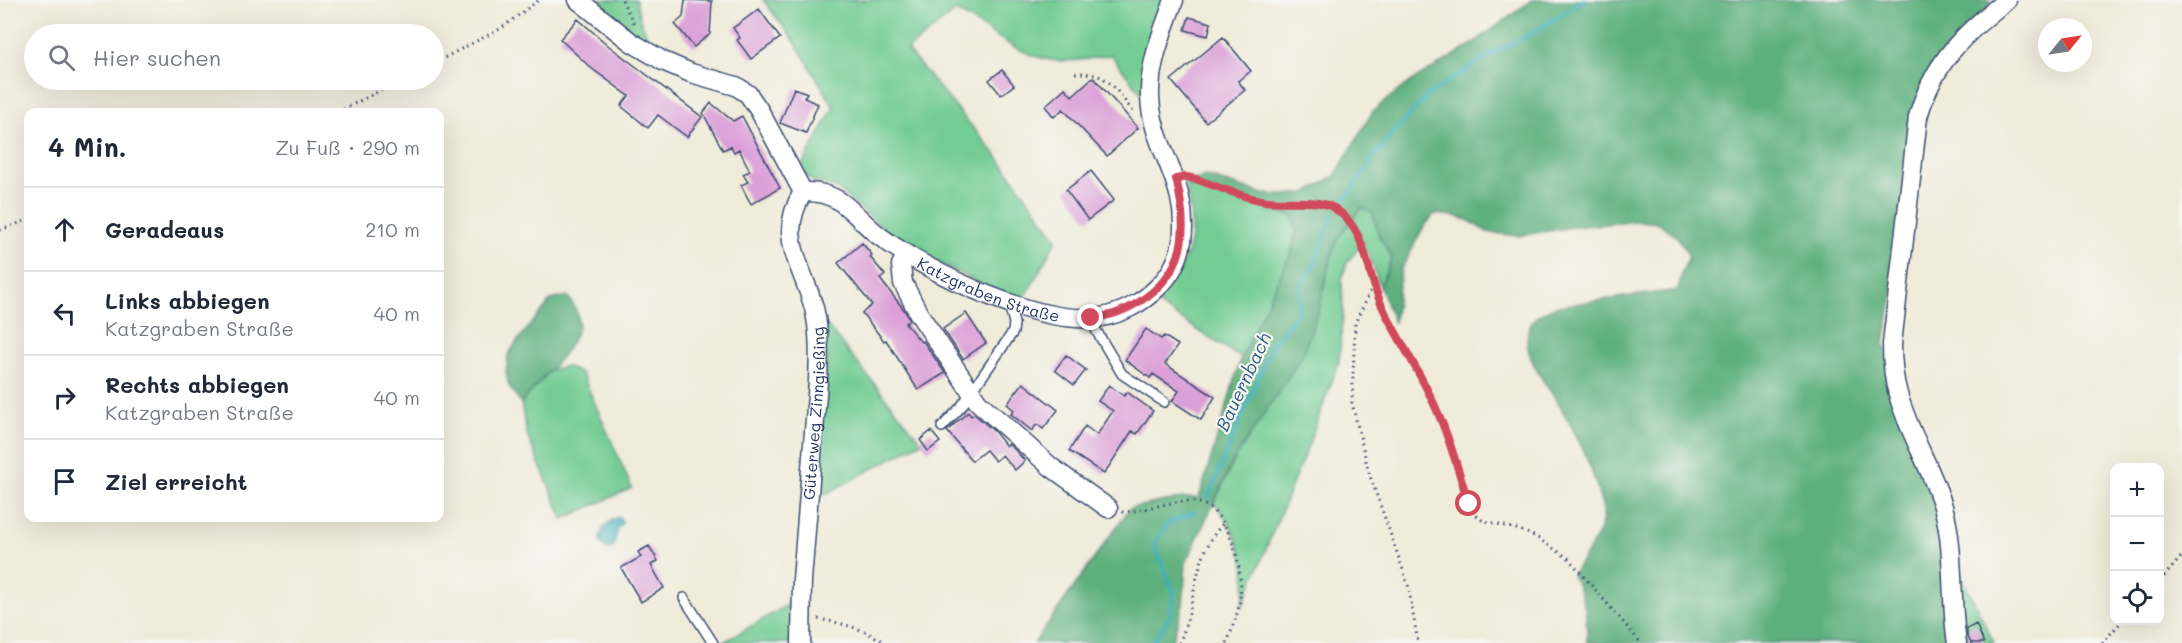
<!DOCTYPE html>
<html lang="de">
<meta charset="utf-8">
<style>
body{margin:0;font-family:Mali,sans-serif;background:#f6f6f7;color:#1f2937}
.controls{position:absolute;right:18px;bottom:18px;display:grid;overflow:hidden;border-radius:12px;box-shadow:0 6px 24px #0002}
.controls button{width:54px;height:54px;display:grid;place-items:center;padding:0;border:0;border-bottom:2px solid #e0e1e3;background:#fff;color:#1f2937;font:30px sans-serif}
.compass{position:absolute;left:2038px;top:18px;width:54px;height:54px;border-radius:50%;background:#fff;box-shadow:0 6px 24px #0002;rotate:60deg}
.stop{position:absolute;width:18px;height:18px;margin:-14px;border:4px solid #d1495b;border-radius:50%;background:#fff}
.stop.end{background:#d1495b;border-color:#fff;box-shadow:0 2px 6px #0008}
.list{margin:0;padding:0;list-style:none}
h2{display:flex;justify-content:space-between;align-items:center;height:78px;margin:0;padding:0 24px;font-size:26px}
h2 small{font-size:20px;font-weight:400;color:#747a83}
.list li{display:grid;grid-template-columns:39px 1fr auto;gap:18px;align-items:center;box-sizing:border-box;height:84px;padding:0 24px;border-top:2px solid #e0e1e3}
.list b{display:block;font-size:22px;white-space:nowrap}
.list p{margin:0;font-size:20px;white-space:nowrap;color:#747a83}
.list em{font-size:20px;font-style:normal;color:#747a83}
.icon{flex:none;width:33px;height:33px;fill:none;stroke:currentColor;stroke-width:2;stroke-linecap:round;stroke-linejoin:round}
.map{position:relative;flex:none;width:2182px;height:643px;overflow:hidden}
.search{position:absolute;background:#fff;box-shadow:0 6px 24px #0002;left:24px;top:24px;width:420px;height:66px;display:flex;align-items:center;gap:15px;box-sizing:border-box;padding:0 21px;border-radius:33px;color:#747a83;font-size:22px}
.panel{position:absolute;background:#fff;box-shadow:0 6px 24px #0002;left:24px;top:108px;width:420px;height:414px;border-radius:12px}
.map>svg:first-child{display:block}
</style>
<div class="map">
<svg width="2182" height="643" viewBox="0 0 2182 643">
<rect width="100%" height="100%" fill="#f6f6f2"/>
<filter id="ink" filterUnits="userSpaceOnUse"><feTurbulence type="fractalNoise" baseFrequency=".0167" numOctaves="2"/><feDisplacementMap in="SourceGraphic" scale="12" xChannelSelector="R" yChannelSelector="G"/><feConvolveMatrix kernelMatrix="1 2 1 2 8 2 1 2 1" color-interpolation-filters="sRGB"/></filter>
<filter id="wash" filterUnits="userSpaceOnUse"><feTurbulence type="fractalNoise" baseFrequency=".008" numOctaves="4" result="noise"/><feDisplacementMap in="SourceGraphic" scale="24" xChannelSelector="R" yChannelSelector="G"/><feGaussianBlur stdDeviation="1.35" result="paint"/><feColorMatrix in="noise" values="0 0 0 0 0 0 0 0 0 0 0 0 0 0 0 0 0 1.4 0 .05"/><feComposite in="paint" operator="in"/></filter>
<g filter="url(#wash)">
<rect width="100%" height="100%" fill="#efebd8"/>
<path fill="#72cc93" stroke="#467e78" stroke-width="1.5" d="M587,0H636L640,19L651,45Z
M763,0H1167L1145,98L1111,55C1089,58 1064,65 1042,58C1011,50 984,26 956,11L907,50L997,156L1057,239L1023,301L985,286L903,245L837,189L813,181L799,171L834,107L795,42Z
M1186,184L1236,198L1273,212L1295,216L1296,233L1292,251L1241,358L1153,301C1193,257 1197,243 1186,184Z
M1360,207L1372,211L1379,236L1392,257L1380,287L1368,252L1358,249L1347,262L1342,280L1343,312L1339,362L1310,441L1242,608C1243,598 1246,586 1245,575C1244,550 1230,521 1214,503L1330,261L1338,238Z
M822,320L922,442L815,500Z
M566,366L582,374L632,488L563,519L527,435L521,403L551,370Z
M1956,564L1994,643H1962Z
M796,600L794,643H722Z"/>
<path fill="#5db07d" stroke="#3c706e" stroke-width="1.5" d="M1532,0H1991L1989,7L1934,63L1884,344L1940,513L1951,643H1587C1587,616 1586,599 1572,575C1584,557 1599,539 1603,518C1605,512 1601,502 1599,496C1592,464 1575,431 1558,403C1546,383 1520,355 1529,328C1533,315 1546,311 1557,306L1678,290L1682,272L1689,256L1678,238L1659,223L1638,221L1573,227L1518,236L1487,232L1468,220L1454,216L1434,214L1423,228L1401,270L1394,323L1380,287L1392,257L1379,236L1372,212L1361,208L1338,238L1330,261L1319,310L1302,356L1232,463L1186,563L1183,605L1173,638L1170,643H1034L1130,508L1182,498H1199L1241,358L1292,251L1296,233L1294,216L1273,212L1236,198L1186,184L1205,176L1264,194L1284,195L1306,193L1317,187L1335,176L1373,111L1404,86L1468,47Z
M567,296C574,304 580,314 578,326C573,351 537,383 521,403L509,386L506,373L508,355L518,340L551,300Z"/>
<path fill="#3eafb5" stroke="#2c6f8a" stroke-width="1.5" d="M619,517L623,523L618,528L613,548L607,550L600,542C600,530 607,521 619,517Z"/>
<g fill="none" stroke-linecap="round" stroke-linejoin="round">
<path stroke="#3eafb5" stroke-width="4.5" d="M1344,201L1386,141L1427,96L1488,56L1529,35L1584,0
M1208,497L1272,345L1299,311L1300,287L1315,264L1332,216
M1152,643L1170,616L1174,592L1154,544L1167,524L1195,512"/>
</g>
<g id="blocks">
<path fill="#dba0d8" d="M685,0L712,1L710,34L694,47L675,24L683,17Z
M759,9L780,38L751,59L737,40L740,38L733,28Z
M1189,17L1211,23L1208,36L1185,30Z
M578,19L609,46L702,117L687,137L658,115L648,128L621,106L629,96L591,68L560,39Z
M1223,37L1251,71L1238,81L1245,90L1206,122L1171,80Z
M1002,70L1014,85L1001,95L989,80Z
M1093,77L1138,128L1107,156L1063,109L1054,117L1045,106L1065,88L1072,96Z
M794,88L807,93L804,98L818,104L806,133L780,123Z
M711,103L733,121L742,116L780,188L751,204L741,185L748,182L743,174L750,171L739,149L734,152L731,146L723,150L703,113Z
M1091,171L1114,200L1088,220L1066,190Z
M862,243L872,255L870,257L885,275L880,279L905,311L910,320L905,323L921,342L923,341L945,373L918,390L886,340L884,341L862,313L872,305L838,263Z
M966,313L986,343L963,359L943,329Z
M1146,329L1161,339L1164,336L1178,345L1165,364L1215,397L1201,420L1172,401L1179,391L1153,374L1150,378L1125,360Z
M1066,355L1086,370L1074,385L1055,370Z
M1023,383L1058,410L1043,429L1037,424L1032,431L1011,414L1014,410L1007,404Z
M1109,385L1124,396L1127,392L1153,411L1137,434L1132,431L1104,474L1069,451L1085,426L1097,435L1113,411L1098,401Z
M968,412L971,416L974,414L994,431L1006,446L1008,444L1015,450L1025,461L1015,470L1002,455L995,461L986,450L972,461L947,431Z
M931,431L940,442L928,451L920,440Z
M649,546L658,561L651,565L664,588L641,602L621,568L641,557L638,552Z
M1976,624L1984,643H1971L1967,635V629Z"/>
</g>
</g>
<g filter="url(#ink)">
<use href="#blocks" fill-opacity="0" stroke="#3b4b70" stroke-width="1.5"/>
<g fill="none" stroke-linecap="round" stroke-linejoin="round">
<defs>
<path id="lane" d="M1091,318L1097,332L1122,374L1164,402
M942,427L961,407L1013,332L1014,323L1009,304
M684,598L713,643"/>
<g id="street">
<path d="M578,0L631,42L663,61L691,73L736,86L748,94L759,110L803,192"/>
<path id="s1" d="M803,192C843,190 853,217 882,238C931,274 1040,327 1101,317C1121,314 1142,303 1157,288C1170,276 1179,260 1182,241C1190,182 1152,150 1150,97C1149,63 1163,31 1174,0"/>
<path d="M907,255L901,265L903,283L919,314L978,402L1051,467L1108,508"/>
<path id="s2" d="M801,643L802,580L818,382C819,357 820,332 814,308C802,264 776,237 803,192"/>
<path d="M1957,643C1950,600 1955,551 1944,510C1933,470 1909,434 1898,394C1893,377 1892,361 1892,344L1918,117C1933,63 1964,33 2007,0"/>
</g>
</defs>
<use href="#lane" stroke="#3b4b70" stroke-width="12"/>
<use href="#street" stroke="#3b4b70" stroke-width="21"/>
<path stroke="#3b4b70" stroke-width="3" stroke-dasharray="1.5 4.5" stroke-linecap="butt" d="M622,0L634,24
M434,63L500,29L539,0
M1075,73C1109,72 1113,87 1132,110L1135,112
M338,112L401,80
M1189,178L1263,201L1309,203L1331,206L1349,220L1358,234L1373,286L1383,308L1416,366L1439,414L1473,512L1482,520L1520,530L1536,537L1568,558L1641,643
M0,230L28,220
M1373,286L1355,323L1352,403L1369,473L1408,584L1418,643
M1122,512C1145,512 1174,498 1195,502C1230,507 1244,570 1240,599C1238,614 1232,629 1227,643
M2160,581L2182,556
M818,619C843,623 864,629 886,643
M1179,643C1197,605 1192,555 1223,524
M2102,643L2123,620"/>
<use href="#lane" stroke="#fff" stroke-width="9"/>
<use href="#street" stroke="#fff" stroke-width="18"/>
</g>
</g>
<g fill="none" stroke-linecap="round" stroke-linejoin="round" filter="url(#ink)">
<path stroke="#d1495b" stroke-width="8" d="M1091,318C1108,317 1125,311 1139,302C1187,271 1189,230 1176,179L1186,177L1196,179C1218,187 1239,196 1261,200C1282,205 1316,197 1334,208C1368,229 1366,275 1383,308C1400,343 1423,376 1438,413C1451,442 1459,474 1469,504"/>
</g>
<g text-anchor="middle" stroke-width="4.5" stroke-linejoin="round" paint-order="stroke">
<g font-size="16" fill="#1b2f5e" stroke="#f6f6f2">
<text dy="6" stroke="none"><textPath href="#s1" startOffset="214">Katzgraben Straße</textPath></text>
<text dy="6" stroke="none"><textPath href="#s2" startOffset="230">Güterweg Zinngießing</textPath></text>
</g>
<g font-size="18" font-style="italic" fill="#275c7c" stroke="#f6f6f2">
<text transform="translate(1244 382) rotate(-65)" y="6">Bauernbach</text>
</g>
</g>
</svg>
<div class="controls">
<button>+</button>
<button>−</button>
<button><svg class="icon" aria-label="locate" viewBox="0 0 24 24"><circle cx="12" cy="12" r="6"/><path d="M12 2v4M12 18v4M2 12h4M18 12h4"/></svg></button>
</div>
<svg class="compass" viewBox="-18 -18 36 36"><path d="M0-13l5 13h-10z" fill="#e53935"/><path d="M0 13l5-13h-10z" fill="#747a83"/></svg>
<div class="stop" style="left:1469px;top:504px"></div>
<div class="stop end" style="left:1091px;top:318px"></div>
<div class="search"><svg class="icon" aria-label="search" viewBox="0 0 24 24"><circle cx="10" cy="10" r="6"/><path d="M15 15l6 6"/></svg>Hier suchen</div>
<section class="panel">
<h2>4 Min.<small>Zu Fuß · 290 m</small></h2>
<ul class="list">
<li><svg class="icon" aria-label="ahead" viewBox="0 0 24 24"><path d="M12 20V5M6 11l6-6 6 6"/></svg><div><b>Geradeaus</b></div><em>210 m</em></li>
<li><svg class="icon" aria-label="left" viewBox="0 0 24 24"><path d="M17 20v-9H6M10 6l-5 5 5 5"/></svg><div><b>Links abbiegen</b><p>Katzgraben Straße</p></div><em>40 m</em></li>
<li><svg class="icon" aria-label="right" viewBox="0 0 24 24"><path d="M7 20v-9h11M14 6l5 5-5 5"/></svg><div><b>Rechts abbiegen</b><p>Katzgraben Straße</p></div><em>40 m</em></li>
<li><svg class="icon" aria-label="arrive" viewBox="0 0 24 24"><path d="M6 21V4h12l-3 4 3 4H6"/></svg><div><b>Ziel erreicht</b></div></li>
</ul>
</section>
</div>
